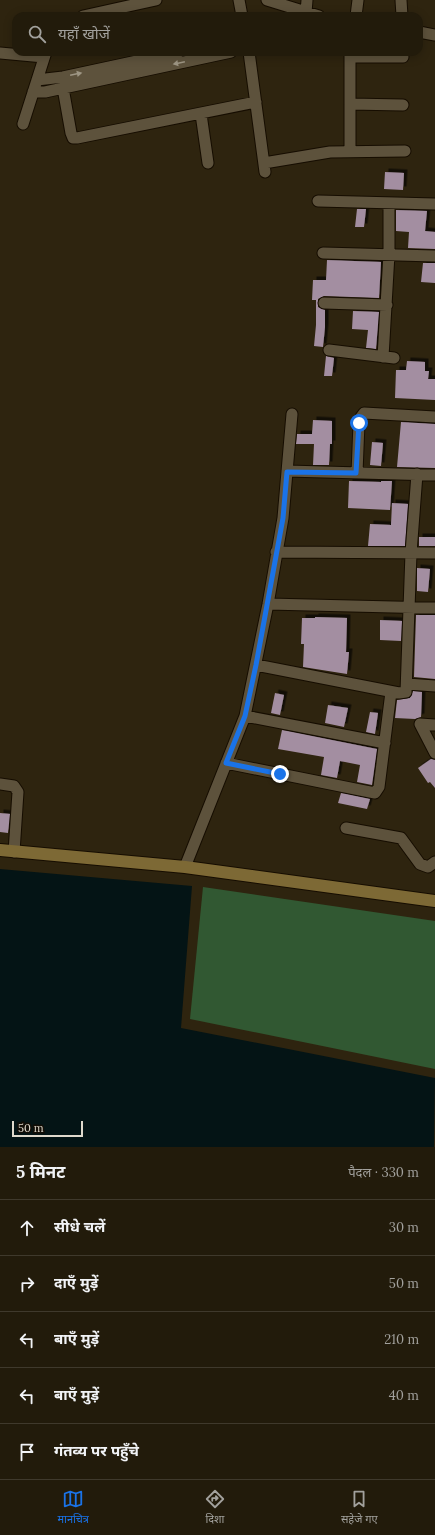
<!DOCTYPE html>
<html lang="hi">
<meta charset="utf-8">
<style>
body{margin:0;font-family:Lora,"Noto Sans Devanagari",serif;background:#2e2819;color:#f1f3f6}
.scale{position:absolute;left:12px;bottom:10px;width:71px;box-sizing:border-box;padding-left:4px;border:2px solid #dfd9cc;border-top:0;font-size:11px;line-height:14px;white-space:nowrap;color:#dfd9cc;-webkit-text-stroke:3px #130e06;paint-order:stroke}
.stop{position:absolute;width:12px;height:12px;margin:-9px;border:3px solid #1a73e8;border-radius:50%;background:#fff}
.stop.end{background:#1a73e8;border-color:#fff;box-shadow:0 1px 4px #0008}
.list{margin:0;padding:0;list-style:none}
h2{display:flex;justify-content:space-between;align-items:center;height:52px;margin:0;padding:0 16px;font-size:17px}
h2 small{font-size:13px;font-weight:400;color:#a2a19d}
.list li{display:grid;grid-template-columns:26px 1fr auto;gap:12px;align-items:center;box-sizing:border-box;height:56px;padding:0 16px;border-top:1px solid #3f392c}
.list b{display:block;font-size:15px;white-space:nowrap}
.list em{font-size:13px;font-style:normal;color:#a2a19d}
.icon{flex:none;width:22px;height:22px;fill:none;stroke:currentColor;stroke-width:2;stroke-linecap:round;stroke-linejoin:round}
.map{position:relative;flex:none;width:435px;height:1147px;overflow:hidden}
.search{position:absolute;background:#221b0b;box-shadow:0 2px 10px #0003;left:12px;right:12px;top:12px;height:44px;display:flex;align-items:center;gap:10px;box-sizing:border-box;padding:0 14px;border-radius:12px;color:#a2a19d;font-size:15px}
.sheet{height:332px;background:#221b0b}
nav{display:flex;justify-content:space-around;align-items:center;box-sizing:border-box;height:56px;border-top:1px solid #3f392c;background:#221b0b;font-size:11px;color:#a2a19d}
nav a{display:grid;justify-items:center;gap:2px}
nav .on{color:#1a73e8}
.map>svg:first-child{display:block}
</style>
<div class="map">
<svg width="435" height="1147" viewBox="0 0 435 1147">
<defs>
<filter id="shadow"><feDropShadow dx="3.5" dy="-3.5" stdDeviation="0" flood-color="#0009"/></filter>
</defs>
<rect width="100%" height="100%" fill="#2e240f"/>
<path fill="#315832" d="M203,887L435,921V1069L190,1019Z"/>
<path fill="#041415" d="M0,869L192,886L181,1028L435,1078L434,1147H0Z"/>
<path fill="#a38ea1" filter="url(#shadow)" d="M385,172L404,173L403,190L384,189Z
M357,209H366L364,227H355Z
M396,210L427,211L425,231L435,232V249L408,248L409,232L396,231Z
M327,260L381,262L379,298L324,296L318,299V307L325,310V327L323,347L314,346L316,325V300H312L313,280H326Z
M423,263H435V283L421,282Z
M353,311L379,312L376,349L366,348L368,330L352,329Z
M326,356L334,358L332,376H324Z
M407,361L425,362V371H429L428,379H435V400L395,398L396,370H406Z
M313,420L332,421V444H330L329,465H313L314,444H296L297,434H312Z
M401,422L435,424V468L397,467Z
M372,442L383,443L381,466L370,465Z
M349,481L381,482V481H392L390,510L348,508Z
M392,503L408,504L405,546H368L370,524L391,525Z
M419,537H435V546H419Z
M417,568L430,569L428,592L417,591Z
M416,615H435V679L414,677Z
M315,617L347,618L346,652H349L347,674L303,667L304,644H301L302,618H315Z
M380,620L402,621L401,641L380,640Z
M413,691L422,692L421,717L415,719L395,718L397,700L410,698Z
M275,693L284,695L280,715L271,713Z
M328,705L348,708L344,727L325,723Z
M370,712L378,713L375,734L366,732Z
M282,730L377,749L372,785L357,782L360,765L340,761L337,778L321,775L324,757L278,749Z
M431,759L435,760V788L430,782L428,783L418,768Z
M341,793L370,799L367,809L338,803Z
M0,813L10,814L8,833L0,832Z"/>
<g fill="none" stroke-linecap="round" stroke-linejoin="round">
<defs>
<path id="street" d="M239,0L242,16
M267,0L319,16
M401,0L402,16
M306,13L307,0
M83,16L156,0
M356,16L358,0
M419,32L435,35
M249,52L265,172
M350,52V151
M0,53L44,57
M350,57H403
M37,80L63,77L179,52
M63,88L71,133L73,138H77L256,102
M33,92H45L231,52
M350,104L403,105
M201,114L208,163
M23,124L46,52
M264,163L330,152L405,151
M318,201L435,204
M323,253L435,256
M324,303L387,305
M329,350L394,358
M383,357L389,254V204
M287,471L435,475
M357,473L359,423L361,417L364,413L435,417
M276,552L435,553
M268,604L435,608
M256,665L399,693L406,692L411,553L417,474
M407,684L435,686
M245,716L385,743
M435,725L420,724L435,753
M226,763L375,793L379,787L391,692
M0,784L14,786L18,792L14,852
M346,828L401,838L420,864L428,867L435,862
M185,867L245,716L268,604L283,518L292,414"/>
<path id="secondary" d="M0,850L185,867L435,901"/>
</defs>
<use href="#street" stroke="#160d00" stroke-width="13"/>
<use href="#secondary" stroke="#160d00" stroke-width="14"/>
<use href="#street" stroke="#5d523c" stroke-width="11"/>
<use href="#secondary" stroke="#7d6935" stroke-width="12"/>
</g>
<defs><path id="oneway-solid" d="M-6-.8H1V-3.2L6.5 0L1 3.2V.8H-6Z"/></defs>
<g fill="#9e9684">
<use href="#oneway-solid" transform="translate(179 63) rotate(168)"/>
<use href="#oneway-solid" transform="translate(76 74) rotate(-12)"/>
</g>
<g fill="none" stroke-linecap="round" stroke-linejoin="round">
<path stroke="#1a73e8" stroke-width="5" d="M280,774L226,763L245,716L256,665L283,518L287,472L356,473L359,423"/>
</g>
</svg>
<div class="scale">50 m</div>
<div class="stop" style="left:359px;top:423px"></div>
<div class="stop end" style="left:280px;top:774px"></div>
<div class="search"><svg class="icon" aria-label="search" viewBox="0 0 24 24"><circle cx="10" cy="10" r="6"/><path d="M15 15l6 6"/></svg>यहाँ खोजें</div>
</div>
<section class="sheet">
<h2>5 मिनट<small>पैदल · 330 m</small></h2>
<ul class="list">
<li><svg class="icon" aria-label="ahead" viewBox="0 0 24 24"><path d="M12 20V5M6 11l6-6 6 6"/></svg><div><b>सीधे चलें</b></div><em>30 m</em></li>
<li><svg class="icon" aria-label="right" viewBox="0 0 24 24"><path d="M7 20v-9h11M14 6l5 5-5 5"/></svg><div><b>दाएँ मुड़ें</b></div><em>50 m</em></li>
<li><svg class="icon" aria-label="left" viewBox="0 0 24 24"><path d="M17 20v-9H6M10 6l-5 5 5 5"/></svg><div><b>बाएँ मुड़ें</b></div><em>210 m</em></li>
<li><svg class="icon" aria-label="left" viewBox="0 0 24 24"><path d="M17 20v-9H6M10 6l-5 5 5 5"/></svg><div><b>बाएँ मुड़ें</b></div><em>40 m</em></li>
<li><svg class="icon" aria-label="arrive" viewBox="0 0 24 24"><path d="M6 21V4h12l-3 4 3 4H6"/></svg><div><b>गंतव्य पर पहुँचे</b></div></li>
</ul>
</section>
<nav>
<a class="on"><svg class="icon" aria-label="map" viewBox="0 0 24 24"><path d="M3 6l6-2 6 2 6-2v14l-6 2-6-2-6 2zM9 4v14M15 6v14"/></svg>मानचित्र</a>
<a><svg class="icon" aria-label="directions" viewBox="0 0 24 24"><path d="M12 3l9 9-9 9-9-9zM9 14v-3h6M13 9l2 2-2 2"/></svg>दिशा</a>
<a><svg class="icon" aria-label="saved" viewBox="0 0 24 24"><path d="M7 4h10v16l-5-4-5 4z"/></svg>सहेजे गए</a>
</nav>
